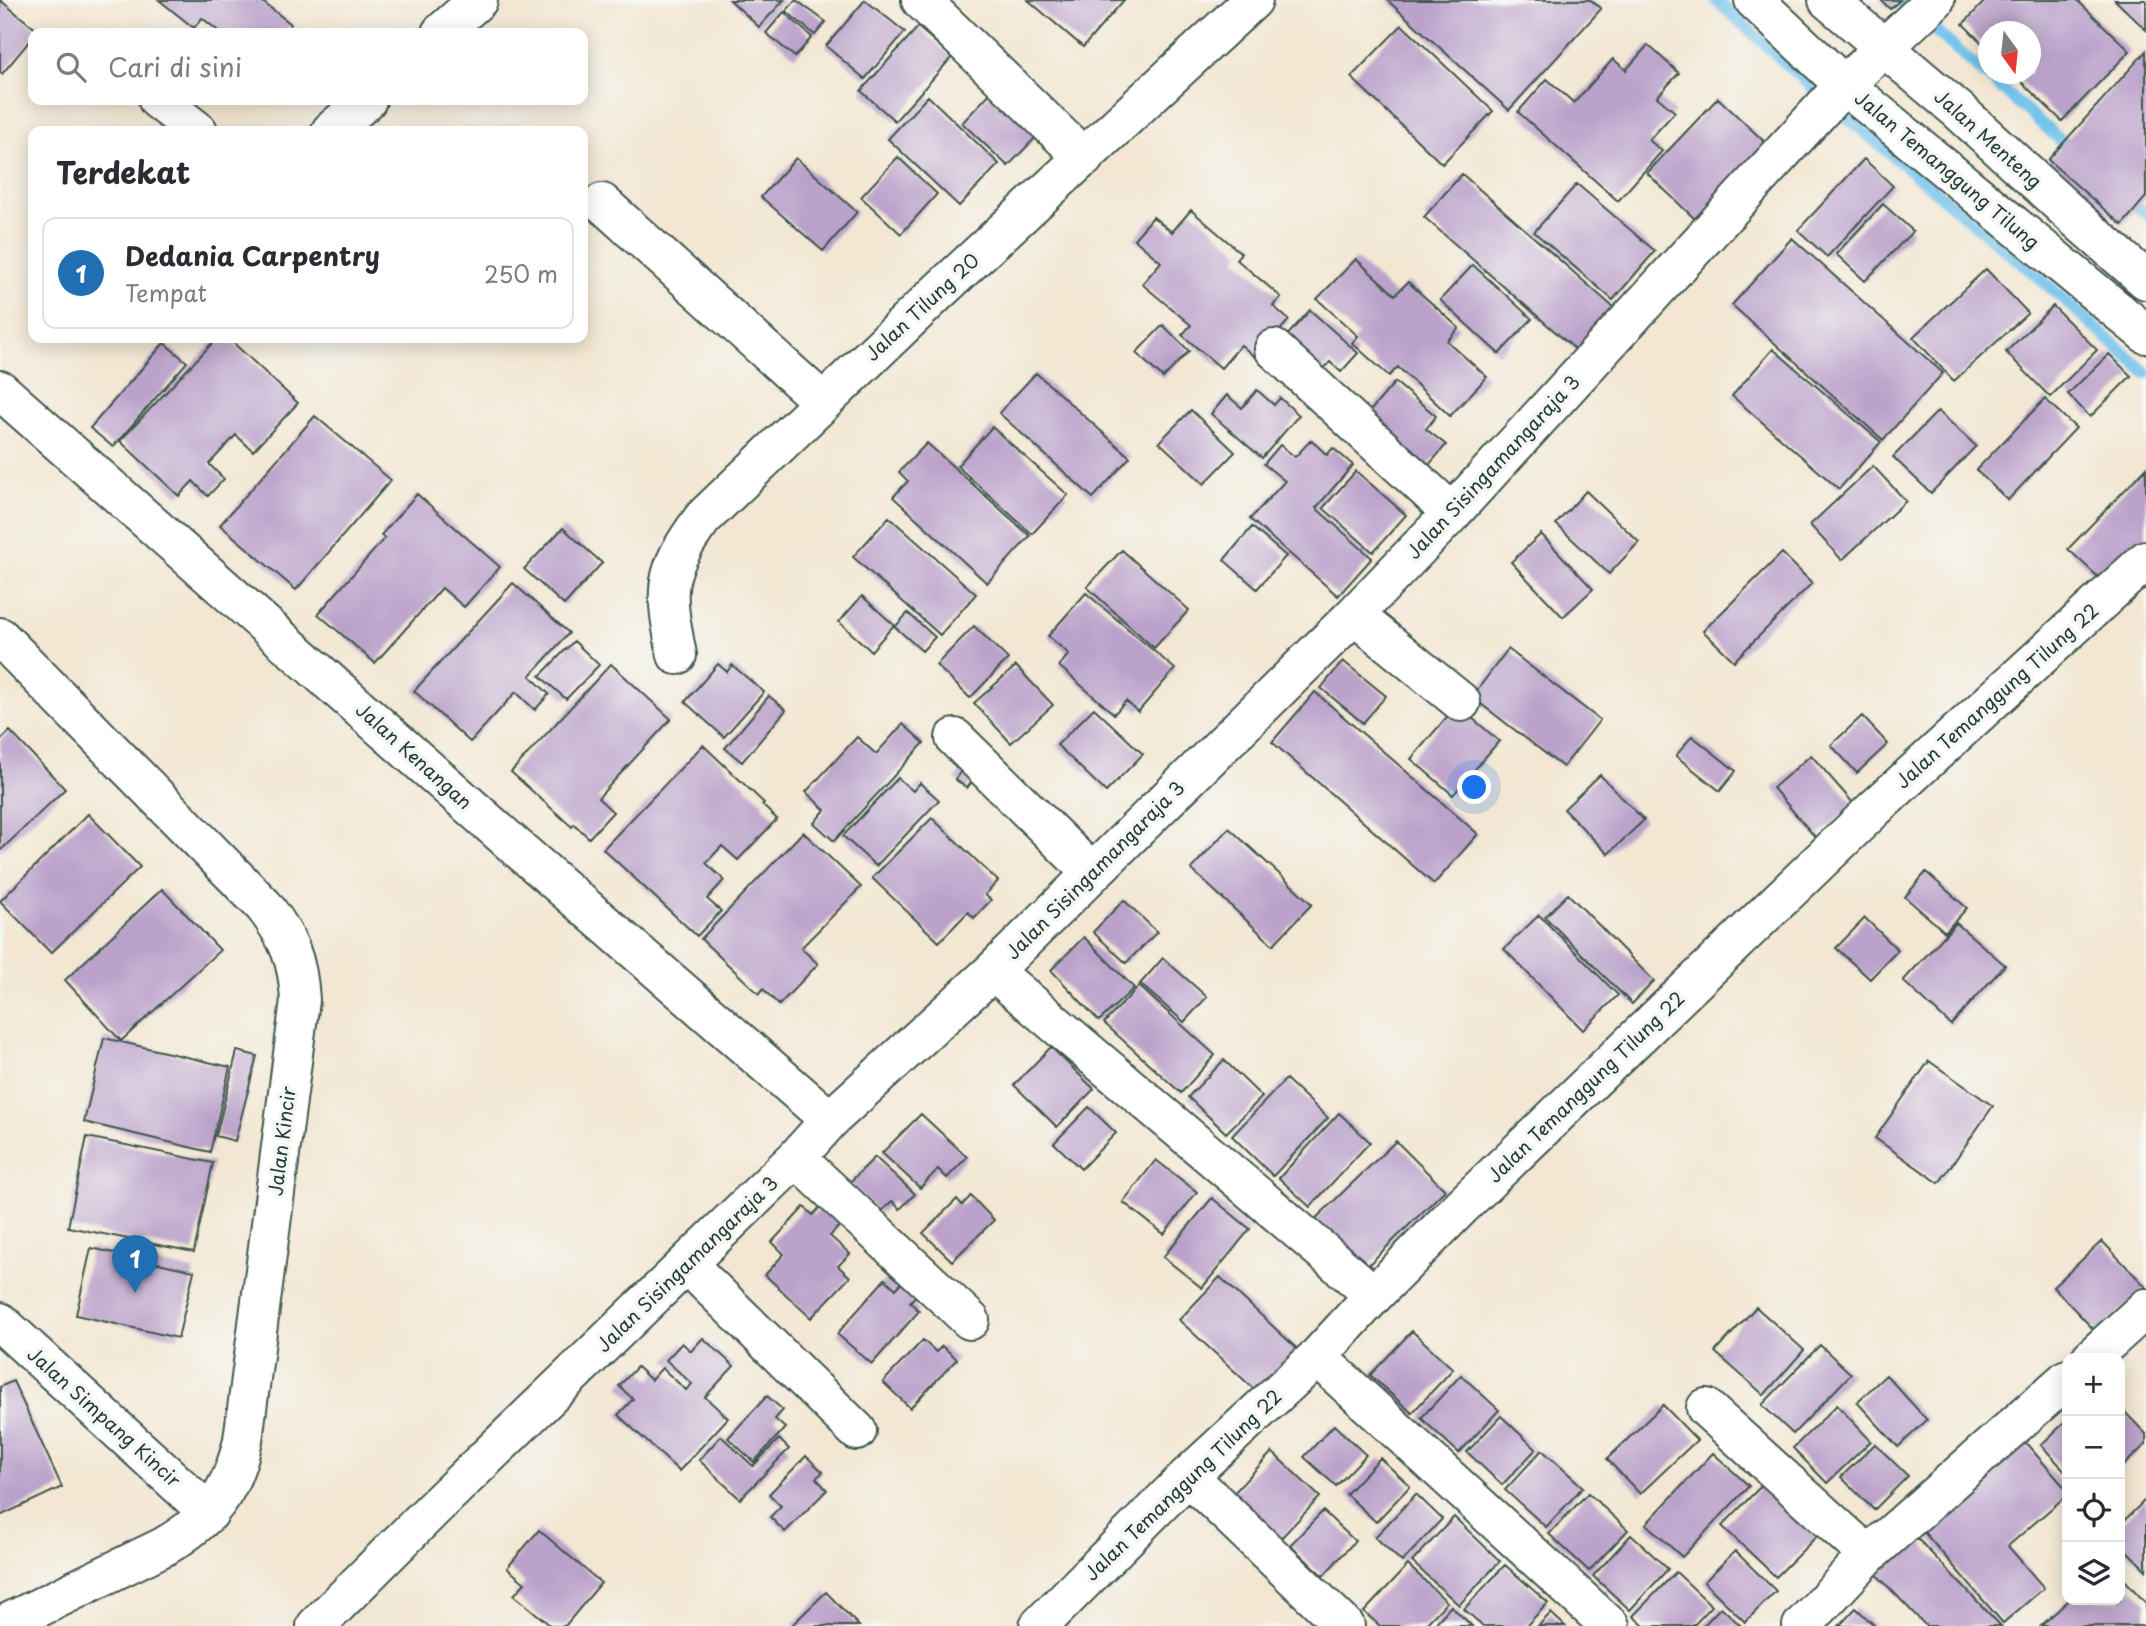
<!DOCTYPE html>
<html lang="id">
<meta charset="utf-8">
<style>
body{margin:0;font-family:"Playpen Sans",sans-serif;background:#f2f2f3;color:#2b2b33}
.controls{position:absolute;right:21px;bottom:21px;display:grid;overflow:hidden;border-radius:14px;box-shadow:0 4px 18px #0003}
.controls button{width:63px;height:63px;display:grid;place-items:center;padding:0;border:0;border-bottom:2px solid #e1e1e2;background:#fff;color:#2b2b33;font:35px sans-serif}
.compass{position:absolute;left:1978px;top:21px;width:63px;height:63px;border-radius:50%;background:#fff;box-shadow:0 4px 18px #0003;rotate:165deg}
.you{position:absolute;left:1475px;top:788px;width:24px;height:24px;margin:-18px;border:5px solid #fff;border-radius:50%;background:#1a73e8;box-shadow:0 0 0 10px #1a73e833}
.badge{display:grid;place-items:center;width:46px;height:46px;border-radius:50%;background:#1f6fb2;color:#fff;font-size:23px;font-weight:700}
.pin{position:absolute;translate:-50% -58px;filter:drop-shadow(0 2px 4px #0008)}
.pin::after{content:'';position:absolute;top:37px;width:24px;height:21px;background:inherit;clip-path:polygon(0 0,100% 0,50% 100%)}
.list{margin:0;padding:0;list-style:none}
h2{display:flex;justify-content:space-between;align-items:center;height:91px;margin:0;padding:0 28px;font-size:30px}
h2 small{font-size:23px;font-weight:400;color:#7c7c81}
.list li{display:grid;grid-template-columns:46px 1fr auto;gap:21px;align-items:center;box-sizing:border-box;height:112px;margin:0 14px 14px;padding:0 14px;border:2px solid #e1e1e2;border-radius:14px}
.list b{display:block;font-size:26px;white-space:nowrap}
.list p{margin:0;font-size:23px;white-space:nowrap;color:#7c7c81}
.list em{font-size:23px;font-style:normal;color:#7c7c81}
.icon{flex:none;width:38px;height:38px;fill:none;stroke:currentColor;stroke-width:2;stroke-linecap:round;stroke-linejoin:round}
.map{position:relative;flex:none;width:2146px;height:1626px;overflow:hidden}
.search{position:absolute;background:#fff;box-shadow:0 4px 18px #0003;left:28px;top:28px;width:560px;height:77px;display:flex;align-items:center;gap:18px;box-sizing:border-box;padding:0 24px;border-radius:14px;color:#7c7c81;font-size:26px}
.panel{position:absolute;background:#fff;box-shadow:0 4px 18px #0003;left:28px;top:126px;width:560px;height:217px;border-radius:14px}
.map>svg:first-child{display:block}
</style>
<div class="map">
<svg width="2146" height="1626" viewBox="0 0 2146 1626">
<rect width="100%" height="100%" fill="#f6f6f2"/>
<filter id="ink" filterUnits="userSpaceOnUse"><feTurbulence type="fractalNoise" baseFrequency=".0143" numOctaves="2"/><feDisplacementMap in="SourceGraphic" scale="14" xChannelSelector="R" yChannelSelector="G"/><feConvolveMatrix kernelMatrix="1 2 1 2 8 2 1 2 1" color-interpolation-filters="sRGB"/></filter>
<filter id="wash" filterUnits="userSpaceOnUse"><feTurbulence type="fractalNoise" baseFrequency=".00686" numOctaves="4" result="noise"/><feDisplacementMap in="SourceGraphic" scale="28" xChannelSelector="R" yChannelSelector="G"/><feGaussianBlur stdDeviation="1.57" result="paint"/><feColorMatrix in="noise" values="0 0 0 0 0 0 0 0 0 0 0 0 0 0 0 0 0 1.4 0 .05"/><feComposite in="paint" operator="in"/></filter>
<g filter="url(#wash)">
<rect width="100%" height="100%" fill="#f3e7d3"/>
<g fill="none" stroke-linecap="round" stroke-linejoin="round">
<path stroke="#71c2ed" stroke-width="12" d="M1716,0L1828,102L2044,282L2146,373
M1900,0L2074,152
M2125,196L2146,214"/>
</g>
<g id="blocks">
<path fill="#bba2cb" d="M0,0L38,31L33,33V37L2,74L0,72Z
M159,0H260L291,24L284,33H221L202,18L194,28Z
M730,0H784L759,27Z
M796,0L826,22L815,35L786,11Z
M865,0L905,32L865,79L826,46Z
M1028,0H1124L1083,47Z
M1387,0H1591L1601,9L1509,110Z
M1881,0H1900L1890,9Z
M1986,0H2077L2130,51L2062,121L2013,74H2030V32H1988V49L1963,24Z
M2115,0H2146V30Z
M784,12L812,37L795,57L766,33Z
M1402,25L1493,111L1442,164L1351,77Z
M918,27L952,57L895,121L861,91Z
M1648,45L1679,73L1657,97L1675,112L1649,140L1662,151L1618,201L1518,112L1547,79L1574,103L1613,59L1626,70Z
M2146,51V197L2122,225L2048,160Z
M993,90L1040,133L1008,166L962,123Z
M928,96L999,164L959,206L888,139Z
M1718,98L1769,146L1698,222L1647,173Z
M898,157L937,194L901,234L861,197Z
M796,158L857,212L823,251L761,197Z
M1864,159L1893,186L1827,257L1798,230Z
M1462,174L1621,314L1583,356L1424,217Z
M1577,184L1655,251L1613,300L1534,232Z
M1883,204L1913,231L1865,281L1836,254Z
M1191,210L1241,253L1236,259L1281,297L1273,306L1289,320L1256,358L1241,345L1221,368L1182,335L1191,325L1142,284L1161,262L1134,239L1153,217L1172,232Z
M1792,238L1943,373L1883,440L1732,305Z
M1356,259L1395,295L1408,282L1459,328L1447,341L1487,377L1450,416L1398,367L1389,376L1352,343L1358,336L1317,299Z
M1473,265L1532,319L1499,354L1440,300Z
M1986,269L2028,313L1954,381L1913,337Z
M2053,306L2097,350L2050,397L2006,352Z
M1310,310L1358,353L1341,372L1330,362L1313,381L1277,347Z
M1163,325L1189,351L1163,378L1136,353Z
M217,338H228L298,403L253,451L236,435L209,464L224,479L208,496L193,481L179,496L120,441Z
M164,343L187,362L113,447L90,428Z
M1773,349L1881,442L1839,489L1732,396Z
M2109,354L2131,376L2090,417L2068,394Z
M1036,373L1130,457L1093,498L999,413Z
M1395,382L1436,416L1426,429L1446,445L1418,478L1360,423Z
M1257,390L1274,405L1280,398L1299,415L1262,458L1211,414L1227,395L1242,408Z
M2045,399L2076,428L2008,500L1976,470Z
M1191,410L1235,452L1204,484L1159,442Z
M1938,411L1976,446L1931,493L1893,457Z
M315,416L391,480L296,590L220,525Z
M992,427L1068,495L1032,534L957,466Z
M1311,440L1327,455L1333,448L1353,465L1316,508L1372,558L1338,596L1250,519L1285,481L1264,464L1280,445L1295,457Z
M927,443L1030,536L987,583L893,497L908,481L899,472Z
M1873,466L1906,501L1842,560L1810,525Z
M2146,468V552L2111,589L2068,549Z
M1356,471L1406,515L1373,552L1323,508Z
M1586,491L1639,542L1609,574L1556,524Z
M417,494L500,567L464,607L442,588L375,663L318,614L385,538L381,535Z
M889,517L976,594L940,635L853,557Z
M1252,527L1286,556L1257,589L1224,560Z
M563,528L602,563L564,605L524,569Z
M1541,534L1593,589L1563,617L1511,562Z
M1122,550L1189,610L1154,648L1087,587Z
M1782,553L1812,583L1734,661L1703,631Z
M513,583L569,633L530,676L549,694L535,710L516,692L470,742L414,691Z
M1086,593L1175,669L1138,712L1126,701L1114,714L1059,666L1069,654L1048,636Z
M862,596L894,625L871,651L839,622Z
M908,613L935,637L922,651L895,627Z
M974,626L1008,659L970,698L936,665Z
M574,641L599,665L566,699L540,676Z
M1508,649L1600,720L1563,767L1472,697Z
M1343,661L1386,696L1363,723L1321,688Z
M611,664L671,719L598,798L613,812L589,838L574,824L572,827L511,772Z
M718,664L727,672L732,665L764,692L724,737L685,702Z
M1016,666L1053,705L1011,743L974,703Z
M1315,692L1478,834L1434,884L1272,742Z
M769,696L786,710L742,762L725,748Z
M1457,705L1499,741L1453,795L1411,759Z
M1094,708L1143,754L1106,792L1057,745Z
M1862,716L1888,744L1857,773L1831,745Z
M903,724L924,743L834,841L814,823L825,810L806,792L857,737L876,754Z
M10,731L65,789L0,851V741Z
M1692,736L1736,771L1720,791L1676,756Z
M703,745L764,803L762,805L777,819L738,860L722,846L706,863L724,880L707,899L721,911L697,936L603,849Z
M1811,755L1854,804L1816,838L1773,788Z
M966,765L978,774L967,788L955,779Z
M1600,775L1644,820L1608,854L1564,809Z
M898,778L913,791L920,783L939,800L876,866L843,836Z
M88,814L140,867L51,953L0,901Z
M932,818L998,881L985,895L991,900L974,918L968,912L939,942L872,878Z
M1229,828L1312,904L1273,945L1191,869Z
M803,832L861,887L801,948L818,964L779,1005L763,989L759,994L701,939Z
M1926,872L1967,908L1945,932L1905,897Z
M162,889L220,950L121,1041L65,980Z
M1568,894L1654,981L1632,1004L1545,917Z
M1124,900L1157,932L1126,963L1093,932Z
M1539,915L1618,995L1583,1030L1504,949Z
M1865,918L1898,950L1870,979L1836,948Z
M1956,923L2005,965L1951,1025L1903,981Z
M1084,937L1134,988L1099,1021L1051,970Z
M1163,958L1207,997L1184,1022L1140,984Z
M1139,986L1215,1055L1181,1093L1104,1023Z
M104,1038L230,1067L210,1152L84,1122Z
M1051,1047L1094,1089L1057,1127L1014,1085Z
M237,1051L257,1056L235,1141L216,1136Z
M1224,1060L1262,1097L1226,1133L1188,1097Z
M1929,1061L1993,1106L1939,1183L1875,1138Z
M1286,1079L1328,1118L1273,1176L1232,1136Z
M1089,1107L1116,1133L1081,1169L1054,1143Z
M1339,1113L1370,1142L1310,1207L1279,1178Z
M921,1114L967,1157L947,1178L938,1169L920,1188L882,1153Z
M87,1137L213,1163L194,1252L68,1227Z
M1396,1141L1445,1190L1360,1273L1311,1223Z
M875,1157L915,1194L900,1209L892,1201L880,1213L849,1183Z
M1156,1160L1197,1192L1164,1234L1123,1202Z
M971,1196L994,1220L952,1261L923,1233L957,1199L962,1205Z
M1212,1198L1250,1229L1202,1288L1163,1257Z
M821,1206L841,1224L830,1236L850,1254L838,1266L850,1277L811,1318L765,1275L784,1254L772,1242L804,1207L813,1215Z
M2102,1241L2146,1287L2097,1333L2053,1287Z
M91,1248L194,1271L178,1338L76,1315Z
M1220,1277L1308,1359L1268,1402L1179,1320Z
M885,1279L896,1289L902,1282L916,1295L910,1302L919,1311L872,1364L837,1334Z
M1756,1307L1804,1350L1764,1395L1715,1352Z
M1412,1331L1453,1369L1412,1413L1370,1375Z
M703,1338L734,1366L705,1397L728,1418L679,1471L618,1415L633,1399L619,1386L637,1367L651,1380L662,1368L686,1390L692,1384L666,1360L682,1343L691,1351Z
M923,1340L936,1352L942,1346L957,1359L910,1408L883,1382Z
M1820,1345L1851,1374L1793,1434L1762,1405Z
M1461,1375L1499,1410L1459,1453L1421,1418Z
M1886,1375L1927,1420L1898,1447L1857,1402Z
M13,1381L62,1487L0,1516V1387Z
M767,1396L783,1410L775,1419L785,1428L754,1462L728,1438Z
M1663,1405L1697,1440L1640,1494L1607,1459Z
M1837,1405L1871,1441L1827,1483L1793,1448Z
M2120,1407L2146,1434V1444L2120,1469Z
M1501,1416L1536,1449L1502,1485L1467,1452Z
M2067,1420V1473L2041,1445Z
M1334,1425L1366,1455L1336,1486L1304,1457Z
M721,1436L753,1466L779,1439L789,1449L740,1499L699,1460Z
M2025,1442L2067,1490V1495L2008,1546L2044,1588L2003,1623L1923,1531Z
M1875,1444L1908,1476L1874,1510L1841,1477Z
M1542,1450L1583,1487L1546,1527L1505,1490Z
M1272,1452L1320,1497L1279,1540L1232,1495Z
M1713,1453L1749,1486L1682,1557L1646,1524Z
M806,1456L823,1472L816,1478L827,1490L785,1532L770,1517L781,1506L769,1494Z
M1380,1458L1410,1486L1376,1522L1346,1494Z
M1766,1481L1820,1533L1776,1577L1722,1526Z
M1588,1493L1628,1530L1589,1571L1549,1534Z
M1416,1494L1442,1519L1402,1562L1375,1537Z
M2146,1499V1570L2120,1544V1525Z
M1323,1511L1355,1541L1323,1576L1290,1545Z
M1454,1517L1500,1561L1459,1605L1412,1562Z
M539,1530L601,1583L565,1626H551L514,1595L525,1583L507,1568Z
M1631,1535L1668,1569L1630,1610L1593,1576Z
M1915,1536L2001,1626H1926L1876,1574Z
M1735,1551L1776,1591L1745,1622L1704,1582Z
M1408,1565L1447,1602L1424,1626H1380L1364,1612Z
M1505,1565L1548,1603L1526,1626H1483L1464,1609Z
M1676,1572L1712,1606L1693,1626H1644L1633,1616Z
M2120,1575L2146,1603V1626H2041L2069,1600H2120Z
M826,1592L859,1626H791Z
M1451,1606L1472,1626H1433Z
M1721,1607L1741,1626H1703Z
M1856,1608L1875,1626H1839Z
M1551,1613L1565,1626H1538Z"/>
</g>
</g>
<g filter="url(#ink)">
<use href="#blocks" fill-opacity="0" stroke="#3f564c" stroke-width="2"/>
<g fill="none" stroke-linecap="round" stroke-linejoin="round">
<defs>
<path id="minor" d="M921,0L1084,158
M1754,0L1844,85L2146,334
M1828,0L1959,111L2083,225L2146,280
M441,33L478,0
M158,100L198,131
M331,131L367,100
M602,203L823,402
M1274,349L1452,513
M0,390L515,846L830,1120
M1354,615L1461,702
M0,637L264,906C288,937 298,960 300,1000L243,1440C232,1491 210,1520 165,1546L1,1626
M677,655C664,589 662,573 703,518L937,293L1253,0
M955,738L1092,873
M993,971L1374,1295
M796,1158L970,1320
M687,1264L857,1431
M0,1322L209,1513
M1317,1357L1610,1626
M2091,1358L2146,1308
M1706,1408L1868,1555
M1188,1476L1345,1626
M316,1626L433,1509L796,1158L830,1120L993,971L1354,615L1452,513L1844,85L1935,0
M1039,1626L1188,1476L1317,1357L1374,1295L1462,1206L1873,810L2146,560
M1802,1626L1868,1555L2067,1379"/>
</defs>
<use href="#minor" stroke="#3f564c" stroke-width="42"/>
<use href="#minor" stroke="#fff" stroke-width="38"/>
</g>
</g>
<g text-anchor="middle" stroke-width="7" stroke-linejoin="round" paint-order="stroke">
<g font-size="19" fill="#1f3d34" stroke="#f6f6f2">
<text transform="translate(1988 139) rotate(42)" y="7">Jalan Menteng</text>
<text transform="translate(1947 170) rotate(40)" y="7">Jalan Temanggung Tilung</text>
<text transform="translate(922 307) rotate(-43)" y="7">Jalan Tilung 20</text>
<text transform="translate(1493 467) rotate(-47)" y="7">Jalan Sisingamangaraja 3</text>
<text transform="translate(1997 696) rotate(-42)" y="7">Jalan Temanggung Tilung 22</text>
<text transform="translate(414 756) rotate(42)" y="7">Jalan Kenangan</text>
<text transform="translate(1095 870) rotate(-45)" y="7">Jalan Sisingamangaraja 3</text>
<text transform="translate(1586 1087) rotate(-44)" y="7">Jalan Temanggung Tilung 22</text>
<text transform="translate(282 1141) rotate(-83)" y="7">Jalan Kincir</text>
<text transform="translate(687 1264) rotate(-44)" y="7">Jalan Sisingamangaraja 3</text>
<text transform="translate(104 1417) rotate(42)" y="7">Jalan Simpang Kincir</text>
<text transform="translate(1183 1485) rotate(-44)" y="7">Jalan Temanggung Tilung 22</text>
</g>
</g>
</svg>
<div class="controls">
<button>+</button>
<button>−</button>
<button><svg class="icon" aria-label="locate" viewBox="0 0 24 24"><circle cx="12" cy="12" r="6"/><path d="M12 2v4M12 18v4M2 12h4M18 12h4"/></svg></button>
<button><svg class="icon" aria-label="layers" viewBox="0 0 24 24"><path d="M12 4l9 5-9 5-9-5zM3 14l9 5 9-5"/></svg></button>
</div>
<svg class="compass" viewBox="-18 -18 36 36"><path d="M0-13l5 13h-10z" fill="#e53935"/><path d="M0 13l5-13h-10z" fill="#7c7c81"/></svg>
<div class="you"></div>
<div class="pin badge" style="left:135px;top:1293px">1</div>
<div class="search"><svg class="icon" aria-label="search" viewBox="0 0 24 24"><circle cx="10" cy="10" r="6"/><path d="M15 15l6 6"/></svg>Cari di sini</div>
<section class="panel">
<h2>Terdekat<small></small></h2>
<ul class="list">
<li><span class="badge">1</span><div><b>Dedania Carpentry</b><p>Tempat</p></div><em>250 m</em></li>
</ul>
</section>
</div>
